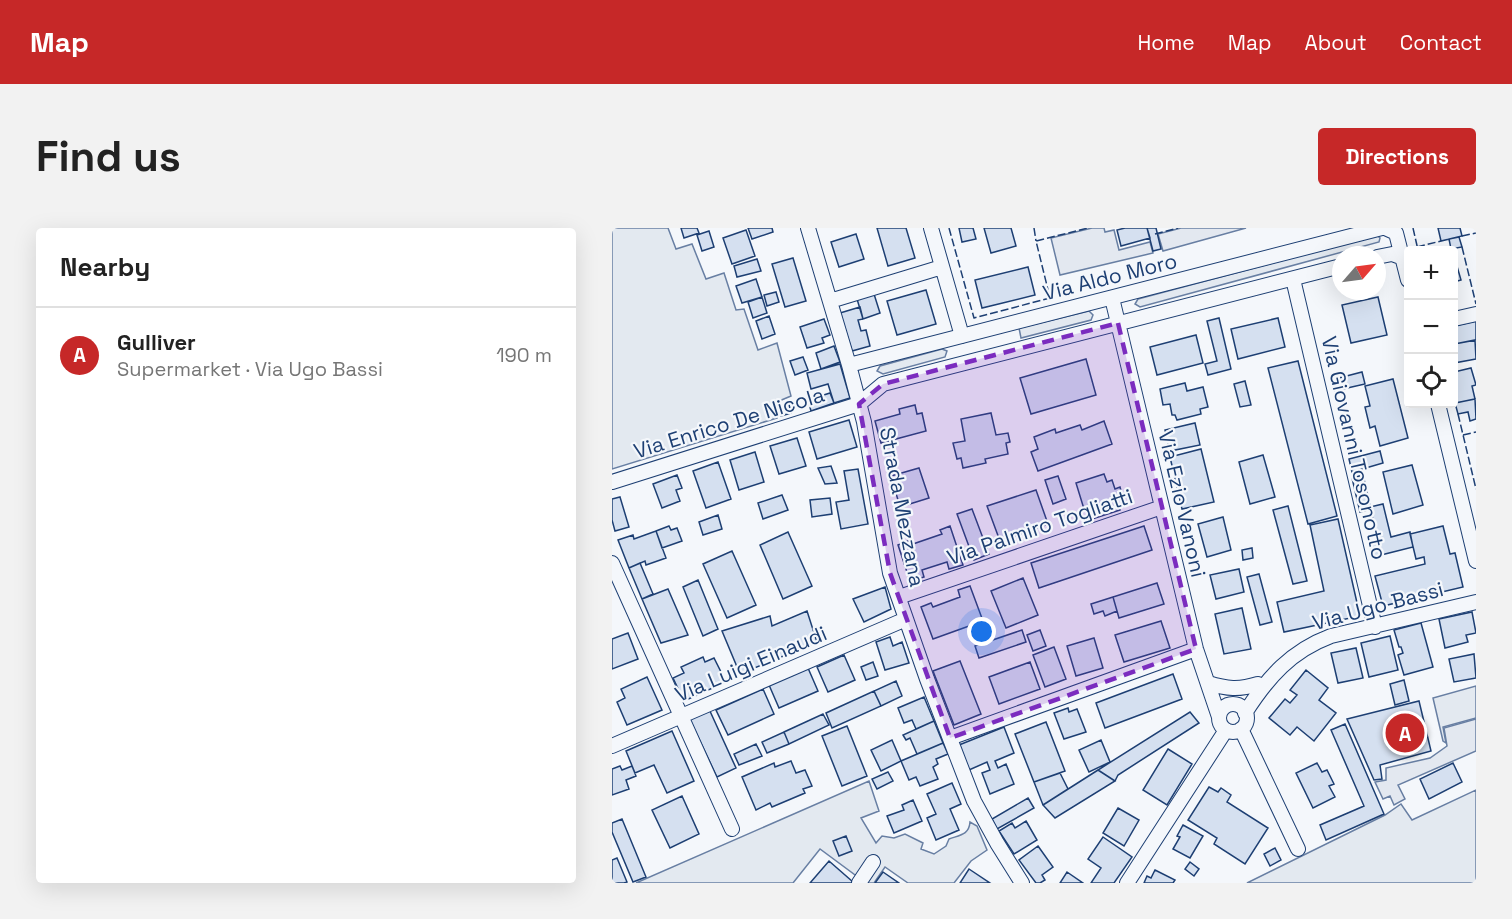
<!DOCTYPE html>
<meta charset="utf-8">
<style>
body{margin:0;font-family:"Space Grotesk",sans-serif;background:#f2f2f2;color:#222}
.controls{position:absolute;right:18px;top:18px;display:grid;overflow:hidden;border-radius:6px;box-shadow:0 6px 24px #0002}
.controls button{width:54px;height:54px;display:grid;place-items:center;padding:0;border:0;border-bottom:2px solid #e0e0e0;background:#fff;color:#222;font:30px sans-serif}
.compass{position:absolute;left:720px;top:18px;width:54px;height:54px;border-radius:50%;background:#fff;box-shadow:0 6px 24px #0002;rotate:62deg}
.you{position:absolute;left:370px;top:404px;width:21px;height:21px;margin:-15px;border:4px solid #fff;border-radius:50%;background:#1a73e8;box-shadow:0 0 0 9px #1a73e833}
.badge{display:grid;place-items:center;width:39px;height:39px;border-radius:50%;background:#c62828;color:#fff;font-size:20px;font-weight:700}
.pin{position:absolute;translate:-50% -50%;border:3px solid #fff;box-shadow:0 2px 6px #0006}
.list{margin:0;padding:0;list-style:none}
h2{display:flex;justify-content:space-between;align-items:center;height:78px;margin:0;padding:0 24px;font-size:26px}
h2 small{font-size:20px;font-weight:400;color:#767676}
.list li{display:grid;grid-template-columns:39px 1fr auto;gap:18px;align-items:center;box-sizing:border-box;height:96px;padding:0 24px;border-top:2px solid #e0e0e0}
.list b{display:block;font-size:22px;white-space:nowrap}
.list p{margin:0;font-size:20px;white-space:nowrap;color:#767676}
.list em{font-size:20px;font-style:normal;color:#767676}
.icon{flex:none;width:33px;height:33px;fill:none;stroke:currentColor;stroke-width:2;stroke-linecap:round;stroke-linejoin:round}
.map{position:relative;flex:none;width:864px;height:655px;overflow:hidden;border-radius:6px}
header{display:flex;align-items:center;gap:36px;box-sizing:border-box;height:84px;padding:0 30px;background:#c62828;color:#fff}
header strong{font-size:28px}
nav{display:flex;gap:33px;margin-inline-start:auto;font-size:21px}
.intro{display:flex;align-items:center;justify-content:space-between;box-sizing:border-box;height:144px;padding:0 36px}
h1{margin:0;font-size:42px}
.button{padding:15px 27px;border-radius:6px;background:#c62828;color:#fff;font-size:21px;font-weight:700}
main{display:flex;gap:36px;padding:0 36px}
aside{flex:1;background:#fff;border-radius:6px;box-shadow:0 6px 24px #0002}
.map>svg:first-child{display:block}
</style>
<header>
<strong>Map</strong>
<nav><a>Home</a><a>Map</a><a>About</a><a>Contact</a></nav>
</header>
<div class="intro"><h1>Find us</h1><a class="button">Directions</a></div>
<main>
<aside>
<h2>Nearby<small></small></h2>
<ul class="list">
<li><span class="badge">A</span><div><b>Gulliver</b><p>Supermarket · Via Ugo Bassi</p></div><em>190 m</em></li>
</ul>
</aside>
<div class="map">
<svg width="864" height="655" viewBox="0 0 864 655">
<rect width="100%" height="100%" fill="#f4f7fb"/>
<path fill="#e3e9f0" stroke="#687fa3" stroke-width="1.5" d="M0,0H56L64,21L80,16L94,51L112,45L124,82L132,81L146,122L165,115L179,168L160,176L165,190L0,241Z
M765,7L768,10L767,14L528,79L523,76L526,71Z
M477,83L481,87L479,92L409,110L407,100Z
M330,121L335,123L333,129L271,146L265,143L268,138Z
M864,458V490L831,499L834,515L831,513L821,470Z
M257,553L267,583L249,590L264,615L270,608L282,610L293,606L311,615L309,621L322,626L334,618L337,611C348,607 357,607 358,594L365,598L375,622L359,633L342,655H296L273,639L262,655H254L208,621L181,655H24Z
M864,562V655H635L773,587L789,576L800,592Z"/>
<path fill="#e3e8f0" stroke="#687fa3" stroke-width="1.5" d="M480,0H492L493,4L502,2L507,22L538,14L541,25L448,47L439,10Z
M569,0H634L551,23L546,6Z
M864,491V523L786,557L793,571L782,577L778,568L771,571L763,554L774,552V540L818,530L835,518L832,500Z"/>
<path fill="#d5e0f0" stroke="#1d3f73" stroke-width="1.5" d="M69,0H85L87,5L72,10Z
M136,0H160L161,4L140,11Z
M265,0H294L303,30L276,38Z
M347,0H361L364,11L350,14Z
M372,0H399L404,18L379,25Z
M513,0H535L538,10L509,18L505,2Z
M535,0H544L549,21L541,23Z
M826,0H848L850,8L829,13Z
M134,2L143,28L120,36L111,10Z
M97,3L102,19L90,23L85,7Z
M244,6L252,31L227,39L219,14Z
M847,9L850,19L839,21L837,11Z
M842,28L849,52L842,54Z
M181,30L194,73L173,79L160,36Z
M145,31L149,43L125,49L122,38Z
M416,39L423,67L370,80L363,52Z
M144,51L150,69L130,75L124,58Z
M314,62L324,96L285,107L275,73Z
M164,64L167,74L155,78L152,67Z
M262,66L268,85L251,91L245,71Z
M150,69L155,85L141,90L136,74Z
M766,69L775,107L739,115L730,77Z
M248,79L251,91L246,92L249,103L254,102L258,118L240,123L228,85Z
M157,88L163,106L150,111L144,93Z
M607,90L619,141L596,147L593,136L605,133L595,93Z
M666,90L673,119L626,131L619,101Z
M212,91L218,107L210,110L212,115L195,120L188,99Z
M864,93V112L842,116V98Z
M584,107L591,135L545,147L538,119Z
M863,112L864,131L842,135V116Z
M222,118L228,134L209,141L204,125Z
M191,129L196,142L183,147L178,133Z
M474,131L484,167L419,186L408,150Z
M686,133L725,288L696,296L656,140Z
M228,136L238,170L222,175L216,156L199,161L195,145Z
M859,140L864,157L860,158L863,171L843,175L842,169V144Z
M750,144L753,156L722,163L719,152Z
M781,151L796,210L768,218L763,198L758,200L753,179L758,178L753,158Z
M633,153L639,177L628,179L622,156Z
M573,155L575,163L591,159L596,179L588,181L589,186L565,192L563,187H560L558,176L551,177L548,161Z
M218,165L222,175L199,183L196,172Z
M863,171L864,191L858,193L856,184L846,186L843,175Z
M177,176L179,185L169,188L166,178Z
M303,177L305,186L310,185L314,203L269,215L263,193L288,186L287,181Z
M379,185L384,207L396,205L398,214L394,215L396,226L373,231L374,235L351,240L349,230L345,231L341,215L353,213L349,191Z
M237,192L245,219L205,231L197,204Z
M492,193L500,216L426,243L419,224L426,221L422,209L443,201L444,205L468,197L470,202Z
M583,195L588,217L558,223L553,202Z
M185,210L194,238L167,246L158,218Z
M589,221L602,274L570,281L558,229Z
M768,223L771,235L740,244L737,231Z
M143,224L152,254L127,262L118,232Z
M651,227L663,269L638,276L627,234Z
M106,234L119,271L94,280L81,243Z
M800,237L811,277L781,286L771,244Z
M219,238L225,255L213,256L206,240Z
M307,240L317,270L288,279L279,248Z
M246,241L256,296L229,301L224,274L237,272L232,243Z
M492,246L495,254L500,252L503,261L508,259L511,270L505,272L508,282L480,291L476,279L472,281L464,255Z
M65,247L70,260L64,262L68,273L50,280L41,256Z
M751,247L759,281L748,284L740,250Z
M446,248L454,271L441,276L433,252Z
M424,262L436,296L388,313L375,278Z
M170,267L176,282L151,291L146,275Z
M8,269L17,299L3,303L0,292V271Z
M218,270L220,286L200,289L198,272Z
M771,276L779,309L798,304L801,319L761,329L758,315L766,313L758,279Z
M676,278L695,353L681,356L661,282Z
M360,281L377,326L362,332L345,286Z
M106,287L110,301L91,307L87,294Z
M611,289L619,322L595,329L586,296Z
M726,291L748,388L672,404L665,374L712,363L698,297Z
M57,298L59,302L65,300L70,313L50,320L44,303Z
M338,298L351,337L337,341L335,334L310,342L312,349L298,353L286,317L296,313L298,317L330,306L328,302Z
M532,298L540,322L427,360L419,335Z
M831,298L838,326L843,325L851,359L771,378L763,348L813,336L812,329L804,331L798,306Z
M44,303L54,330L34,337L33,333L17,340L6,312L21,307L22,311Z
M176,304L200,358L171,371L148,317Z
M640,320L641,330L631,332L630,322Z
M120,323L144,377L115,390L91,336Z
M28,335L41,366L30,371L17,340Z
M627,341L632,364L604,371L598,347Z
M647,346L660,394L648,397L635,349Z
M411,350L426,387L394,400L379,363Z
M86,352L106,401L91,408L71,359Z
M545,355L552,376L507,390L501,369Z
M358,358L371,393L321,411L309,379L319,375L321,379L348,369L346,362Z
M273,359L279,381L252,394L241,371Z
M56,361L76,407L49,415L30,371Z
M501,369L505,383L493,388L491,383L482,386L479,376Z
M630,380L639,421L612,426L603,386Z
M195,383L205,414L128,446L110,403L158,388L160,398Z
M860,384L864,405L854,407L856,414L833,420L827,391Z
M549,393L558,420L512,434L503,407Z
M809,395L821,439L792,447L786,427L791,425L789,419H787L782,402Z
M410,402L414,414L367,430L363,418Z
M428,402L434,418L421,423L415,407Z
M16,405L26,431L0,441V411Z
M778,408L786,442L757,449L749,415Z
M278,409L281,418L290,414L297,435L273,442L264,414Z
M482,410L491,440L464,448L455,418Z
M442,419L454,451L433,459L421,427Z
M744,420L751,450L726,455L719,425Z
M862,426L864,450L842,454L837,431Z
M232,427L243,452L216,464L205,439Z
M91,429L93,434L102,430L114,454L72,473L61,450L72,445L69,439Z
M348,433L369,486L342,497L321,443Z
M261,434L266,448L254,452L249,439Z
M418,434L428,461L387,476L377,449Z
M196,440L206,463L167,480L157,457Z
M694,442L716,460L707,472L724,485L702,513L685,499L678,507L657,490L673,471L678,475L685,467L678,462Z
M561,446L570,471L493,500L484,475Z
M35,449L50,482L15,497L5,474L13,470L9,461Z
M792,452L797,473L783,477L778,456Z
M284,453L290,468L269,478L262,463Z
M151,461L162,486L116,507L104,482Z
M262,463L269,478L220,500L214,485Z
M312,469L322,493L304,501L300,492L292,495L286,480Z
M807,473L819,523L768,537L770,551L762,552L735,491Z
M456,480L457,484L465,481L474,504L452,511L442,485Z
M97,481L124,540L105,549L77,490Z
M578,484L587,495L506,547L503,553L486,542Z
M211,486L217,497L177,516L172,504Z
M322,493L331,515L305,526L298,510L294,512L291,507Z
M434,494L453,543L422,554L403,506Z
M733,496L772,586L714,612L708,597L752,578L719,502Z
M235,498L255,548L230,558L210,508Z
M392,499L402,525L383,533L386,540L394,536L402,556L378,566L370,545L378,542L375,534L357,542L347,517Z
M60,503L82,553L55,565L42,537L23,545L14,523Z
M172,504L177,516L155,525L150,514Z
M280,512L289,533L269,543L259,522Z
M489,512L498,534L477,544L467,522Z
M331,515L336,526L324,531L326,536L321,539L326,551L308,558L304,549L297,552L289,533Z
M144,516L150,528L127,537L122,526Z
M556,521L580,536L555,577L531,562Z
M179,533L184,545L193,542L200,558L191,561L193,565L160,579L158,575L144,582L130,549L162,535L163,539Z
M705,535L710,544L715,542L722,556L717,558L723,569L701,580L684,545Z
M841,535L850,554L817,571L808,551Z
M8,538L10,542L20,538L24,548L14,552L17,561L0,567V541Z
M486,542L503,553L443,590L431,577Z
M276,544L281,553L265,561L260,551Z
M448,545L456,561L431,577L422,554Z
M340,555L349,576L338,581L347,602L324,612L315,590L324,586L315,566Z
M597,559L606,564L609,560L619,567L615,574L656,600L633,636L602,616L605,610L576,592Z
M70,568L87,606L58,620L40,582Z
M416,570L422,580L385,601L380,591Z
M301,572L310,593L282,605L275,588L292,582L290,577Z
M506,580L527,592L512,618L491,605Z
M10,591L34,649L21,654L0,604V595Z
M414,593L425,612L402,626L387,603L400,595L403,600Z
M571,597L591,608L578,630L561,621L568,609L565,608Z
M234,608L240,623L227,628L221,613Z
M491,609L520,629L502,655H479L489,640L476,631Z
M426,618L441,639L430,647L433,652L428,655H424L407,632Z
M663,620L669,632L658,638L652,626Z
M5,630L15,654L12,655H0V632Z
M217,633L241,654L240,655H198Z
M578,634L587,641L582,648L573,641Z
M357,641L378,655H348Z
M543,642L563,652L561,655H532L535,648L539,650Z
M271,644L287,655H263Z
M455,644L471,655H448Z"/>
<g fill="none" stroke-linecap="round" stroke-linejoin="round">
<defs>
<path id="minor" d="M196,0L237,137L252,194L278,345L315,451L362,573L385,615L410,655
M319,0L350,108
M773,0L784,5L796,52
M765,29L780,26L791,30
M681,51L763,399
M500,70L584,421L607,489
M218,73L330,39
M842,91L864,86
M237,137L770,0
M826,176L864,333
M0,254L247,176L271,156L729,38
M0,335L120,601
M287,369L550,279
M596,455C615,461 627,462 646,456
M607 490a14 14 0 1 1 28 0a14 14 0 1 1-28 0Z
M633,485C656,449 679,423 719,408L864,374
M629,501L686,621
M338,510L584,421
M0,518L294,391
M247,655L261,634
M515,655L614,502"/>
</defs>
<use href="#minor" stroke="#1d3f73" stroke-width="16"/>
<use href="#minor" stroke="#f4f7fb" stroke-width="14"/>
<path stroke="#1d3f73" stroke-width="1.5" stroke-dasharray="8 3" stroke-linecap="butt" d="M337,0L362,90L438,70L424,13L476,0
M422,0L424,13
M801,0L806,22
M543,6L566,0
M850,8L864,5
M805,19L829,13
M850,19L864,76
M846,186L864,261
M851,207L864,204"/>
</g>
<path fill="#7b2cbf" fill-opacity="0.2" stroke="#7b2cbf" stroke-width="4.5" stroke-dasharray="12 8" stroke-linejoin="round" d="M506,95L584,421L338,510L278,345L247,176L271,156Z"/>
<g text-anchor="middle" stroke-width="4.5" stroke-linejoin="round" paint-order="stroke">
<g font-size="21" fill="#1d3f73" stroke="#f4f7fb">
<text transform="translate(498 49) rotate(-14)" y="7">Via Aldo Moro</text>
<text transform="translate(117 195) rotate(-17)" y="7">Via Enrico De Nicola</text>
<text transform="translate(742 220) rotate(77)" y="7">Via Giovanni Tosonotto</text>
<text transform="translate(570 276) rotate(77)" y="7">Via Ezio Vanoni</text>
<text transform="translate(290 279) rotate(79)" y="7">Strada Mezzana</text>
<text transform="translate(428 299) rotate(-19)" y="7">Via Palmiro Togliatti</text>
<text transform="translate(766 378) rotate(-15)" y="7">Via Ugo Bassi</text>
<text transform="translate(139 436) rotate(-23)" y="7">Via Luigi Einaudi</text>
</g>
</g>
</svg>
<div class="controls">
<button>+</button>
<button>−</button>
<button><svg class="icon" aria-label="locate" viewBox="0 0 24 24"><circle cx="12" cy="12" r="6"/><path d="M12 2v4M12 18v4M2 12h4M18 12h4"/></svg></button>
</div>
<svg class="compass" viewBox="-18 -18 36 36"><path d="M0-13l5 13h-10z" fill="#e53935"/><path d="M0 13l5-13h-10z" fill="#767676"/></svg>
<div class="you"></div>
<div class="pin badge" style="left:793px;top:505px">A</div>
</div>
</main>
